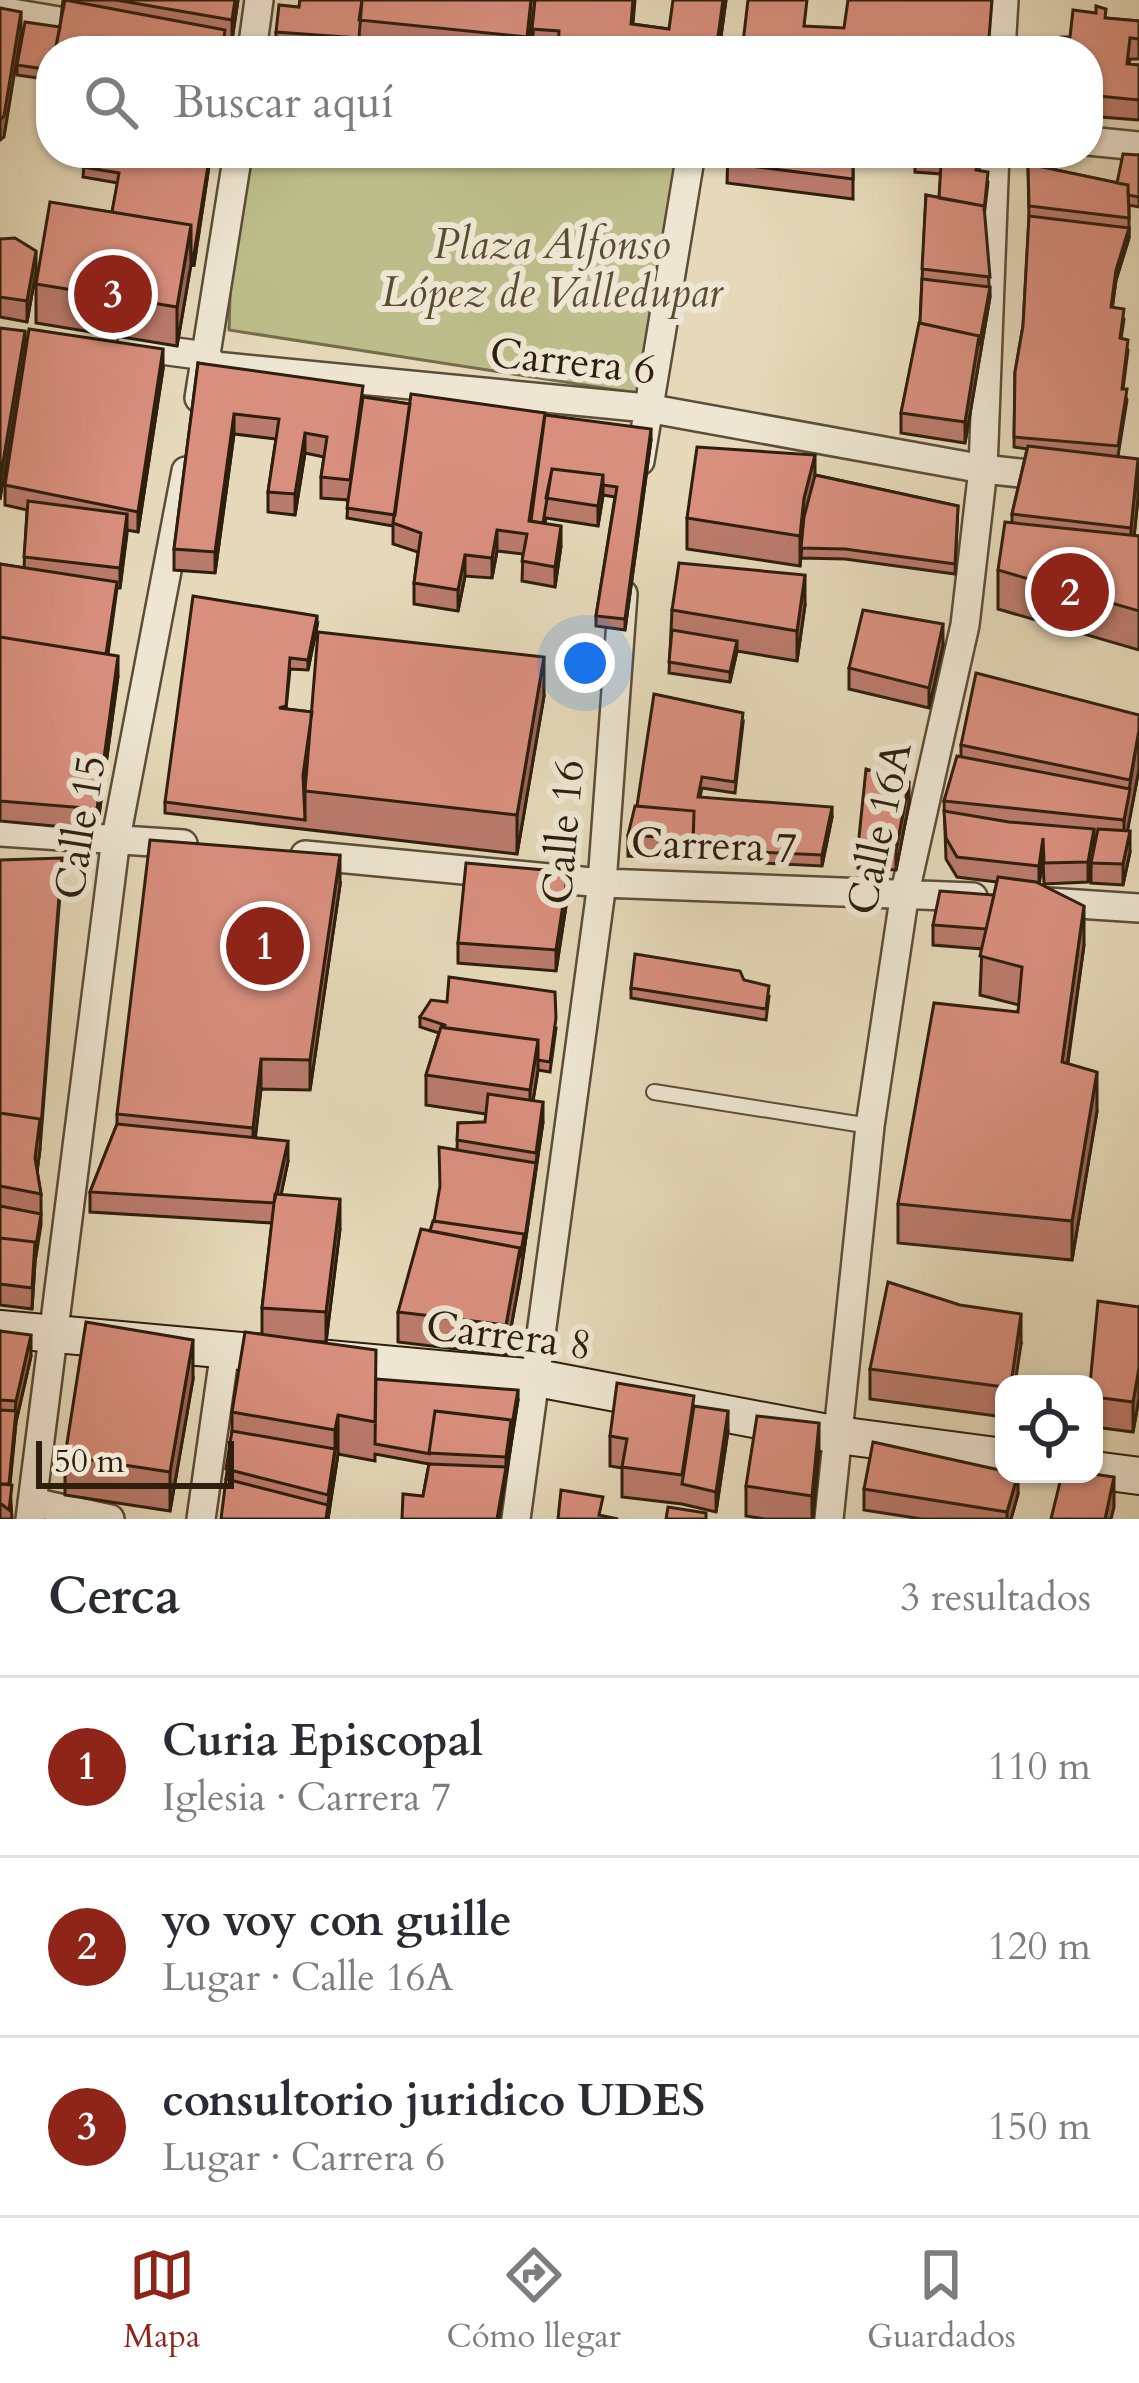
<!DOCTYPE html>
<html lang="es">
<meta charset="utf-8">
<style>
body{margin:0;font-family:Cardo,serif;background:#f7f7f7;color:#2b2b33}
.controls{position:absolute;right:36px;bottom:36px;display:grid;overflow:hidden;border-radius:24px;box-shadow:0 3px 9px #0004}
.controls button{width:108px;height:108px;display:grid;place-items:center;padding:0;border:0;border-bottom:3px solid #e1e1e2;background:#fff;color:#2b2b33;font:60px sans-serif}
.scale{position:absolute;left:36px;bottom:30px;width:198px;box-sizing:border-box;padding-left:12px;border:6px solid #2e1e0d;border-top:0;font-size:33px;line-height:42px;white-space:nowrap;color:#2e1e0d;-webkit-text-stroke:9px #eee6d2;paint-order:stroke}
.you{position:absolute;left:585px;top:663px;width:42px;height:42px;margin:-30px;border:9px solid #fff;border-radius:50%;background:#1a73e8;box-shadow:0 0 0 18px #1a73e833}
.badge{display:grid;place-items:center;width:78px;height:78px;border-radius:50%;background:#8f2418;color:#fff;font-size:39px;font-weight:700}
.pin{position:absolute;translate:-50% -50%;border:6px solid #fff;box-shadow:0 3px 12px #0006}
.list{margin:0;padding:0;list-style:none}
h2{display:flex;justify-content:space-between;align-items:center;height:156px;margin:0;padding:0 48px;font-size:51px}
h2 small{font-size:39px;font-weight:400;color:#7c7c81}
.list li{display:grid;grid-template-columns:78px 1fr auto;gap:36px;align-items:center;box-sizing:border-box;height:180px;padding:0 48px;border-top:3px solid #e1e1e2}
.list b{display:block;font-size:45px;white-space:nowrap}
.list p{margin:0;font-size:39px;white-space:nowrap;color:#7c7c81}
.list em{font-size:39px;font-style:normal;color:#7c7c81}
.icon{flex:none;width:66px;height:66px;fill:none;stroke:currentColor;stroke-width:2;stroke-linecap:round;stroke-linejoin:round}
.map{position:relative;flex:none;width:1139px;height:1519px;overflow:hidden}
.search{position:absolute;background:#fff;box-shadow:0 3px 9px #0004;left:36px;right:36px;top:36px;height:132px;display:flex;align-items:center;gap:30px;box-sizing:border-box;padding:0 42px;border-radius:48px;color:#7c7c81;font-size:45px}
.sheet{height:696px;background:#fff}
nav{display:flex;justify-content:space-around;align-items:center;box-sizing:border-box;height:168px;border-top:3px solid #e1e1e2;background:#fff;font-size:33px;color:#7c7c81}
nav a{display:grid;justify-items:center;gap:6px}
nav .on{color:#8f2418}
.map>svg:first-child{display:block}
</style>
<div class="map">
<svg width="1139" height="1519" viewBox="0 0 1139 1519">
<rect width="100%" height="100%" fill="#e5d9b9"/>
<filter id="stains"><feTurbulence type="fractalNoise" baseFrequency=".00167" numOctaves="4"/><feColorMatrix values="0 0 0 0 .2 0 0 0 0 .09 0 0 0 0 .02 0 0 0 .5 -.17"/></filter>
<radialGradient id="worn" r=".72"><stop offset=".6" stop-color="#630" stop-opacity="0"/><stop offset="1" stop-color="#630" stop-opacity=".3"/></radialGradient>
<path fill="#bcbd8a" stroke="#756e4c" stroke-width="3" d="M248,153H691L649,395L229,330L230,295L224,288Z"/>
<g fill="none" stroke-linecap="round" stroke-linejoin="round">
<defs>
<path id="lane" d="M654,1092L870,1126"/>
<path id="street" d="M0,11L94,27
M252,51L259,0
M1001,51L1004,0
M1088,141L1139,146
M131,346L206,356L215,366L647,408L983,469L1057,477
M199,398L238,153
M640,461L691,153
M0,832L183,844
M305,855L602,883L973,897
M1047,902L1139,908
M32,1502L110,1519
M30,1519L116,838L186,471
M201,1519L225,1350
M516,1519L602,883L623,594
M829,1519L870,1126L905,892L965,625L983,469L995,153"/>
<path id="secondary" d="M0,1329L537,1378L838,1435L1004,1457
M1094,1470L1139,1476"/>
</defs>
<use href="#lane" stroke="#5c4d38" stroke-width="18"/>
<use href="#street" stroke="#5c4d38" stroke-width="32"/>
<use href="#secondary" stroke="#2e1e0d" stroke-width="40"/>
<use href="#lane" stroke="#eee6d2" stroke-width="14"/>
<use href="#street" stroke="#eee6d2" stroke-width="27"/>
<use href="#secondary" stroke="#eee6d2" stroke-width="36"/>
</g>
<path fill="#bb7b6c" stroke="#2e1e0d" stroke-width="3" fill-rule="evenodd" d="M63,0H238L232,40L225,39V51H51V80L17,75V65L60,27Z
M300,0H635L633,24L669,29L726,0L719,51H552L532,49L535,5L529,51H276V32L299,7Z
M1106,18L1139,21V59H1130L1129,65H1139V120L1088,116V51L1070,37Z
M85,153H211L194,265L191,264L177,346L36,323V284L112,212L118,183L83,177Z
M728,153H853V199L727,183Z
M915,153H980L977,170L988,182L984,217L990,297L965,443L901,433V413L920,323L926,195L939,198L941,174L915,172Z
M1139,155V207L1129,205V238L1116,280L1112,308L1124,319L1121,339L1128,350L1123,389L1127,400L1118,456L1138,498L1134,536H1139V650L998,609V570L1012,523V514L1027,449L1014,447L1015,372L1023,326L1029,219L1028,164L1117,183Z
M0,239L36,271L27,322L0,317Z
M198,363L363,397L410,404L545,420L651,440L625,630L596,626V616L615,497L603,495L598,526L546,518L545,523L561,546L555,587L522,581L523,554L497,551L492,578L465,576L458,611L414,604V583L418,552L393,544V526L347,518L348,500L321,498V477L324,457L305,453L295,515L268,512V492L276,439L234,434L215,573L174,570V549Z
M163,369L138,532L127,530L120,588H117L108,654L118,676L97,830L0,821V564L24,568L27,510L5,505V485Z
M815,475L958,506L955,574L845,559L801,558V555L800,566L687,549V518Z
M805,605L797,661L737,651L730,682L669,673L672,610Z
M317,626L308,670L290,669L286,709L312,712L544,696L517,854L165,813V802ZM308,758L305,791V820L304,783Z
M943,645L929,708L849,689V668Z
M1139,715V769L1127,831L1130,852L1123,885L1091,883V866L1088,882L1044,884L1043,858L1039,883L1084,945L1068,1063L1097,1111L1072,1260L898,1243V1204L1018,1012L1019,1005L980,995L982,949L933,945V925L994,895L997,882L957,877L946,859L944,801L961,757V745Z
M743,723L735,793L702,788L700,797L832,817L822,866L628,856V835Z
M909,803L896,870L858,868V847Z
M0,860L40,1149L37,1171L41,1194V1225L35,1262L32,1309L0,1305Z
M340,885L310,1090L261,1089L255,1138L288,1161L281,1194L340,1229L326,1342L310,1341L376,1379L518,1400L499,1519H402L423,1496L429,1464L375,1454V1461L338,1454L328,1519L226,1479L232,1431V1412L262,1334V1308L272,1223L90,1212V1192L117,1124V1114Z
M568,893L556,971L458,963V943Z
M744,980L769,996L766,1020L631,998V988Z
M420,1017L556,1028L550,1072L538,1070L533,1100L543,1122L520,1278L506,1355L398,1342V1312L434,1221L457,1150L458,1123L485,1122L486,1114L426,1105V1075L439,1033L420,1027Z
M1139,1307V1398L1133,1432L1094,1427V1384Z
M0,1331L31,1356L16,1422L10,1485L12,1519H0Z
M1021,1344L1004,1384V1417L870,1399V1369Z
M193,1379L170,1511L65,1495V1456Z
M694,1406L728,1431L716,1512L682,1504L622,1497V1468L610,1466V1436Z
M819,1453L813,1519H765L746,1516V1486Z
M864,1489L1018,1494L1011,1519H922L864,1510Z"/>
<path fill="#986458" stroke="#2e1e0d" stroke-width="3" d="M235,0H238L232,40V20Z
M531,0H535L529,51H527Z
M723,0H726L719,51H716Z
M21,12V33L4,137L0,140V120Z
M210,153H211L194,265V254Z
M191,225V264L177,346V307Z
M1129,228V238L1116,280L1111,318L1116,270Z
M36,251V271L27,322V301Z
M990,287V297L965,443V422L979,336Z
M25,331V351L0,500V480Z
M163,349V369L138,532V512Z
M234,414V434L215,573V552Z
M651,429V440L625,630V619Z
M305,433V453L295,515V494Z
M815,455V485L804,528L800,566V536L804,498Z
M1138,459V498L1131,567V528Z
M603,475V496L598,526V506Z
M127,514V534L120,588V568Z
M561,526V546L555,587V567Z
M497,530V551L492,578V558Z
M465,555V576L458,611V590Z
M805,575V605L797,661V631Z
M317,616V626L308,670V660Z
M943,624V645L929,708V688Z
M737,641V651L730,682V672Z
M118,656V676L97,830V809Z
M544,657V696L517,854V815Z
M1139,730V769L1124,850V820Z
M909,782V803L896,870V850Z
M832,807V817L822,866V855Z
M1094,829V850L1088,882V862Z
M1130,831V852L1123,885V864Z
M1043,838V858L1039,886V866Z
M340,855V885L310,1090V1060Z
M62,869L40,1149L35,1189V1158Z
M568,872V893L556,971V950Z
M1084,906V945L1062,1101V1062Z
M538,1040V1070L530,1120V1090Z
M261,1059V1089L253,1158V1128Z
M1097,1072V1111L1072,1260V1221Z
M543,1102V1122L520,1278L506,1355V1325L536,1163Z
M288,1141V1161L275,1224V1203Z
M340,1199V1229L326,1342V1312Z
M41,1214L35,1262L32,1309L35,1242Z
M1021,1314V1344L1015,1384H1011Z
M31,1335V1356L16,1422L7,1509L16,1401Z
M193,1340V1379L170,1511V1472Z
M1139,1368V1398L1133,1432V1402Z
M518,1390V1400L506,1477V1457Z
M728,1411V1431L716,1512V1492Z
M338,1415V1454L328,1519H326L335,1449V1430Z
M819,1423V1453L812,1519V1496Z
M1018,1474V1494L1011,1519H1007V1512Z
M1114,1477V1507L1111,1519H1105Z"/>
<path fill="#d98f7e" stroke="#2e1e0d" stroke-width="3" d="M65,0L225,30L222,51H55Z
M116,0H235L232,20Z
M300,0H362L359,38L276,32L279,5L299,7Z
M362,0H531L527,37L359,20Z
M535,0H633L631,24L669,29L673,0H723L716,51H678L625,43L624,51H558L559,31L532,29Z
M748,0H807L804,26L844,28L848,0H992L988,51H742Z
M1096,6L1106,9L1105,18L1139,21V39L1130,38L1127,64L1139,65V100L1088,95V51H1060L1061,37H1070L1073,10L1096,13Z
M0,8L21,12L4,116L0,120Z
M25,22L60,27L55,51H51V70L17,65Z
M85,153H210L194,254H191V225L112,212L119,173L83,167Z
M728,153H853V179L727,163Z
M915,153H979L976,170L988,172L984,211V206L939,198L941,164L915,161Z
M1123,154L1139,155V197L1128,195V185L1117,183Z
M1028,164L1128,185L1129,218L1029,206Z
M926,195L984,206L990,277L922,269Z
M50,202L191,225L177,307L36,284Z
M1029,216L1129,228L1116,270L1111,307L1124,309L1120,338L1128,340L1122,389H1127L1118,446L1014,437L1015,372L1023,326Z
M15,238L36,251L27,301L0,297V239Z
M922,279L990,287L979,346V336L920,323Z
M919,323L979,336L965,422L901,413Z
M0,328L25,331L0,480Z
M29,329L163,349L138,512L5,485Z
M198,363L363,386L350,480L321,477L327,437L305,433L295,494L268,492L279,419L234,414L215,552L174,549Z
M411,394L545,413L529,521L561,526L555,567L522,561L527,534L497,530L492,558L465,555L458,590L414,583L421,533L393,523Z
M363,397L410,404L395,515L347,508Z
M545,415L651,429L625,619L596,616L617,487L603,485V475L552,469L543,523L531,521Z
M1028,446L1138,459L1131,528L1012,514Z
M697,447L815,455L804,498L800,536L687,518Z
M552,469L603,475L598,506L546,498Z
M815,475L958,506L955,564L845,549L801,548L804,517Z
M28,501L127,514L120,568L24,557Z
M1005,522L1139,536V611L998,570Z
M679,563L805,575L797,631L672,610Z
M0,564L117,582L106,654L0,637Z
M193,596L317,616L308,660L290,658L286,706L279,708L312,712L303,775L305,820L165,802Z
M863,610L943,624L929,688L849,668Z
M672,630L737,641L730,672L669,662Z
M318,632L544,657L517,815L305,791Z
M0,637L118,656L97,809L0,801Z
M976,673L1139,715V730L1130,780L961,745Z
M654,694L743,713L735,782L702,777L698,797L832,807L822,855L693,849L694,811L637,806Z
M957,756L1130,789L1124,820L944,801Z
M866,769L909,782L896,850L858,847Z
M635,806L694,811L693,839L628,835Z
M944,811L1009,822L1094,829L1088,862L1044,863L1043,838L1039,866L957,857L946,838Z
M1098,829L1130,831L1123,864L1091,863Z
M150,840L340,855L310,1060L261,1059L253,1128L117,1114Z
M62,858L40,1139V1119L0,1113V860Z
M466,863L568,872L556,950L458,943Z
M998,877L1036,882L1084,906L1062,1062L1097,1072L1072,1221L898,1204L934,1003L1018,1012L1022,967L980,956Z
M940,891L994,895L986,929L933,925Z
M635,954L740,971L744,980L769,986L766,1009L631,988Z
M449,977L555,992L556,1018L550,1062L538,1060V1040L445,1028V1025L420,1017L431,1000L447,1002Z
M441,1027L538,1040L530,1090L426,1075Z
M488,1094L543,1102L536,1153L457,1140L458,1123L485,1122Z
M0,1113L40,1119L35,1158L41,1194L0,1186Z
M117,1124L288,1141L274,1203L90,1192Z
M439,1147L536,1163L524,1244V1234L434,1221L440,1186Z
M275,1194L340,1199L326,1312L262,1308Z
M0,1206L41,1214L35,1252V1242L0,1238Z
M433,1221L524,1234L520,1258V1248L430,1231Z
M421,1229L520,1248L506,1325L398,1312Z
M0,1238L35,1242L32,1288L0,1284Z
M888,1282L960,1305L1021,1314L1011,1384H1004V1387L870,1369Z
M1098,1301L1139,1307V1368L1133,1402L1094,1397V1384H1090Z
M86,1322L193,1340L170,1472L65,1456Z
M0,1331L31,1335L16,1401L0,1400Z
M245,1332L376,1350L375,1422L338,1415L335,1430L232,1412Z
M376,1379L518,1390L511,1430V1420L435,1411L429,1453L431,1454L375,1444Z
M617,1383L694,1396L682,1475L622,1467L627,1439L610,1436Z
M694,1406L728,1411L716,1492L682,1484Z
M0,1410L16,1411L9,1484H0Z
M435,1411L511,1420L506,1457L429,1453Z
M757,1416L819,1423L812,1496L746,1486Z
M232,1431L335,1449L328,1495L226,1469Z
M873,1442L1004,1471V1474H1018L1007,1512L864,1489Z
M429,1464L506,1467L497,1519H402L403,1494L423,1496Z
M1062,1474H1093L1114,1477L1105,1519H1051Z
M226,1479L328,1505L326,1519H221Z
M0,1484L12,1485L9,1510L0,1503Z
M561,1490L603,1497L599,1515L618,1519H558Z
M668,1507L706,1513V1519H666Z"/>
<g text-anchor="middle" stroke-width="12" stroke-linejoin="round" paint-order="stroke">
<g font-size="42" font-style="italic" fill="#594e32" stroke="#eee6d2">
<text x="552" y="258">Plaza Alfonso<tspan x="552" dy="48">López de Valledupar</tspan></text>
</g>
<g font-size="42" fill="#2e1e0d" stroke="#eee6d2">
<text transform="translate(573 360) rotate(6)" y="15">Carrera 6</text>
<text transform="translate(79 827) rotate(-81)" y="15">Calle 15</text>
<text transform="translate(878 828) rotate(-78)" y="15">Calle 16A</text>
<text transform="translate(562 832) rotate(-85)" y="15">Calle 16</text>
<text transform="translate(714 844) rotate(2)" y="15">Carrera 7</text>
<text transform="translate(509 1334) rotate(7)" y="15">Carrera 8</text>
</g>
</g>
<rect width="100%" height="100%" filter="url(#stains)"/>
<rect width="100%" height="100%" fill="url(#worn)"/>
</svg>
<div class="controls">
<button><svg class="icon" aria-label="locate" viewBox="0 0 24 24"><circle cx="12" cy="12" r="6"/><path d="M12 2v4M12 18v4M2 12h4M18 12h4"/></svg></button>
</div>
<div class="scale">50 m</div>
<div class="you"></div>
<div class="pin badge" style="left:265px;top:946px">1</div>
<div class="pin badge" style="left:1070px;top:592px">2</div>
<div class="pin badge" style="left:113px;top:294px">3</div>
<div class="search"><svg class="icon" aria-label="search" viewBox="0 0 24 24"><circle cx="10" cy="10" r="6"/><path d="M15 15l6 6"/></svg>Buscar aquí</div>
</div>
<section class="sheet">
<h2>Cerca<small>3 resultados</small></h2>
<ul class="list">
<li><span class="badge">1</span><div><b>Curia Episcopal</b><p>Iglesia · Carrera 7</p></div><em>110 m</em></li>
<li><span class="badge">2</span><div><b>yo voy con guille</b><p>Lugar · Calle 16A</p></div><em>120 m</em></li>
<li><span class="badge">3</span><div><b>consultorio juridico UDES</b><p>Lugar · Carrera 6</p></div><em>150 m</em></li>
</ul>
</section>
<nav>
<a class="on"><svg class="icon" aria-label="map" viewBox="0 0 24 24"><path d="M3 6l6-2 6 2 6-2v14l-6 2-6-2-6 2zM9 4v14M15 6v14"/></svg>Mapa</a>
<a><svg class="icon" aria-label="directions" viewBox="0 0 24 24"><path d="M12 3l9 9-9 9-9-9zM9 14v-3h6M13 9l2 2-2 2"/></svg>Cómo llegar</a>
<a><svg class="icon" aria-label="saved" viewBox="0 0 24 24"><path d="M7 4h10v16l-5-4-5 4z"/></svg>Guardados</a>
</nav>
